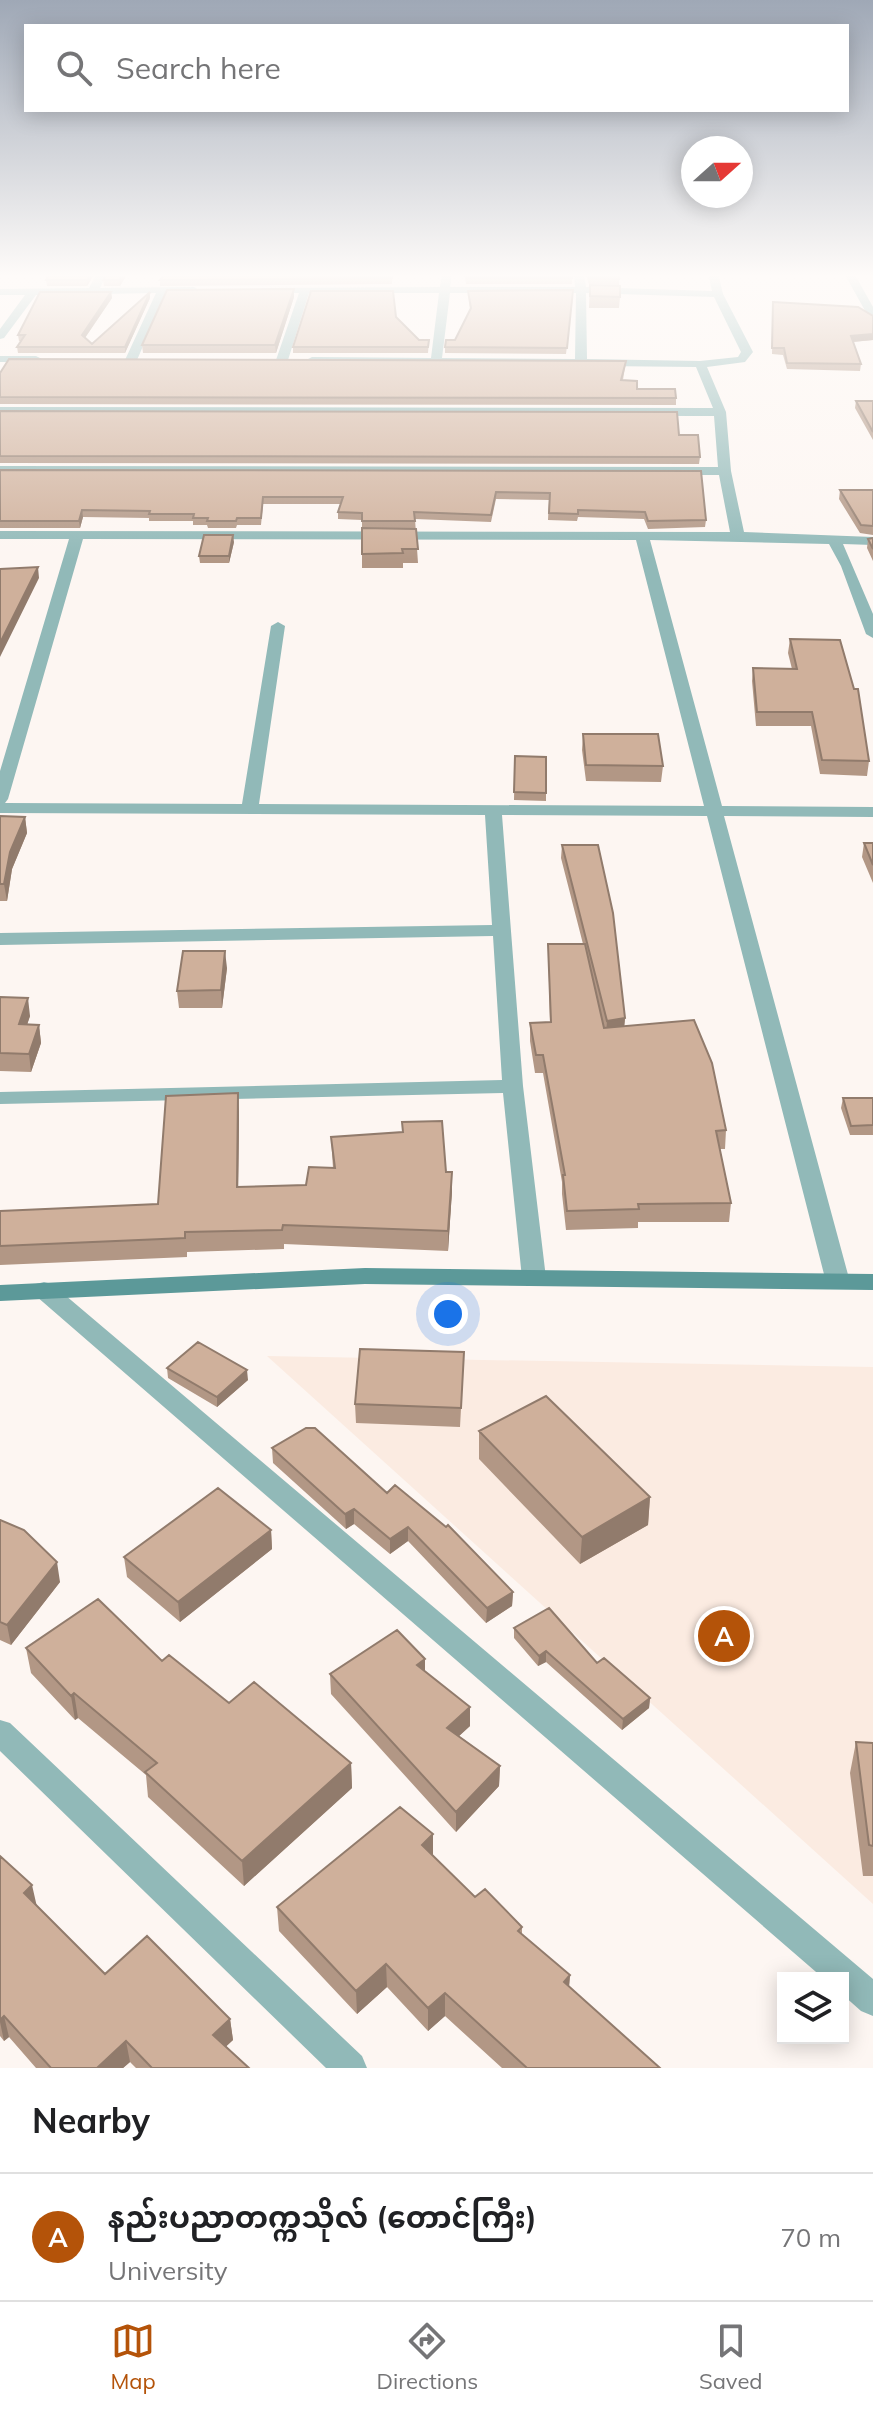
<!DOCTYPE html>
<meta charset="utf-8">
<style>
body{margin:0;font-family:Mulish,"Noto Sans Myanmar",sans-serif;background:#f2f2f2;color:#202124}
.controls{position:absolute;right:24px;bottom:24px;display:grid;overflow:hidden;border-radius:0px;box-shadow:0 4px 20px #0003}
.controls button{width:72px;height:72px;display:grid;place-items:center;padding:0;border:0;border-bottom:2px solid #e0e0e0;background:#fff;color:#202124;font:40px sans-serif}
.compass{position:absolute;left:681px;top:136px;width:72px;height:72px;border-radius:50%;background:#fff;box-shadow:0 4px 20px #0003;rotate:69deg}
.you{position:absolute;left:448px;top:1314px;width:28px;height:28px;margin:-20px;border:6px solid #fff;border-radius:50%;background:#1a73e8;box-shadow:0 0 0 12px #1a73e833}
.badge{display:grid;place-items:center;width:52px;height:52px;border-radius:50%;background:#b45309;color:#fff;font-size:26px;font-weight:700}
.pin{position:absolute;translate:-50% -50%;border:4px solid #fff;box-shadow:0 2px 8px #0006}
.list{margin:0;padding:0;list-style:none}
h2{display:flex;justify-content:space-between;align-items:center;height:104px;margin:0;padding:0 32px;font-size:34px}
h2 small{font-size:26px;font-weight:400;color:#757577}
.list li{display:grid;grid-template-columns:52px 1fr auto;gap:24px;align-items:center;box-sizing:border-box;height:128px;padding:0 32px;border-top:2px solid #e0e0e0}
.list b{display:block;font-size:30px;white-space:nowrap}
.list p{margin:0;font-size:26px;white-space:nowrap;color:#757577}
.list em{font-size:26px;font-style:normal;color:#757577}
.icon{flex:none;width:44px;height:44px;fill:none;stroke:currentColor;stroke-width:2;stroke-linecap:round;stroke-linejoin:round}
.map{position:relative;flex:none;width:873px;height:2068px;overflow:hidden}
.search{position:absolute;background:#fff;box-shadow:0 4px 20px #0003;left:24px;right:24px;top:24px;height:88px;display:flex;align-items:center;gap:20px;box-sizing:border-box;padding:0 28px;border-radius:0px;color:#757577;font-size:30px}
.sheet{height:232px;background:#fff}
nav{display:flex;justify-content:space-around;align-items:center;box-sizing:border-box;height:112px;border-top:2px solid #e0e0e0;background:#fff;font-size:22px;color:#757577}
nav a{display:grid;justify-items:center;gap:4px}
nav .on{color:#b45309}
.map>svg:first-child{display:block}
</style>
<div class="map">
<svg width="873" height="2068" viewBox="0 0 873 2068">
<rect width="100%" height="100%" fill="#fdf6f2"/>
<path fill="#fbebe1" d="M267,1356L873,1367V1904Z"/>
<g fill="none" stroke-linecap="round" stroke-linejoin="round">
<path fill="#91b9b8" fill-rule="evenodd" d="M97,273H107L100,288L194,287L199,290L194,293H166L137,360L131,363L125,360L156,293L36,295L4,338L0,339V329L25,295H0V289L89,288Z
M442,273H452L450,287H575L574,273H584L586,287L712,291L708,273H718L723,294L753,352L745,362L707,367L726,412L731,471L744,532L873,537V545L843,544L873,614V638L866,634L841,566L829,544L650,540L722,806L873,807V817L724,816L850,1282L846,1288H830L826,1282L707,816L502,815L523,1086L546,1278L542,1284H526L522,1278L503,1093L0,1104V1092L502,1080L493,936L0,945V933L492,925L485,815L0,813V771L69,539H0V531L730,532L719,475L0,474V466L718,467L714,416L0,415V407L713,408L696,367L312,363L306,360L312,357L431,358L439,293H309L288,360L282,363L276,360L299,293H266L261,290L262,288L440,287ZM450,293H576L575,359L442,358ZM586,293L714,297L741,352L738,357L700,361L587,359ZM83,539L636,540L704,806L259,804L285,626L278,622L271,626L242,804L5,803L8,799Z
M844,273H854L873,307V319L868,316Z
M0,356H36L42,359L36,362H0Z
M44,1282L52,1284L873,1979V2016L861,2011L843,1995V1978H823L36,1296L32,1290L36,1284Z
M0,1720L10,1723L362,2056L367,2068H326L0,1751Z"/>
<path fill="#5c9999" fill-rule="evenodd" d="M365,1268L873,1274V1290L365,1284L0,1301V1285Z"/>
</g>
<path fill="#b29785" d="M95,273L87,286H47L46,280Z
M106,273H128L120,286H104L103,280Z
M392,273V284L160,286V280Z
M464,273H572V284H466Z
M585,273H650L619,276V285L589,284Z
M590,285L620,297L619,308H589Z
M468,291L573,296L566,354L445,353V347L455,340L470,309Z
M111,292L112,298L85,338L92,344L150,298L125,353H18L17,347L21,341H19L18,335Z
M294,297L276,353H143L142,345Z
M773,302L873,316V340L853,342L861,364L860,371L787,369L783,355L772,354Z
M396,317L419,340H429L428,353H293V347Z
M626,361L623,380L637,389L676,398V405L0,404V373Z
M856,401H873V440L855,408Z
M0,411L679,435L700,457L699,464L0,463Z
M0,470L701,471L706,520L705,527L648,529L644,519L578,517L577,521L548,520L549,500L496,499L491,522L415,519L418,563H403V568H362V520L338,519V512L341,504H263L261,525H237L236,528H208L207,525H193V521H149V518L83,517L80,528H0Z
M840,490H873V535L860,533L839,499Z
M873,538V561L867,548L868,539Z
M234,542L229,563H200L199,556Z
M790,639L869,761L867,776L820,774L811,726H756L752,681L753,668L792,669L788,653Z
M583,734L663,766L661,782L586,781L582,750Z
M515,756L546,757V801L514,800Z
M0,816L25,817L27,833L12,869L7,901H0Z
M864,843H873V883L862,857Z
M562,845L625,1018L624,1026L726,1130L725,1149H720L731,1203L729,1222H638V1228L566,1230L562,1194V1182L543,1073H535L530,1041V1023L550,1022L548,944H583L561,858Z
M227,968L222,1008H179L177,991Z
M0,997L30,1016L27,1025H39L41,1043L31,1072L0,1071Z
M843,1098H873V1135H850L841,1108Z
M239,1112L238,1187L306,1185L333,1168L331,1137L446,1172L452,1191L448,1251L284,1244V1249L187,1252V1257L0,1265V1211L158,1204Z
M464,1352L460,1427L356,1423L355,1404Z
M167,1368L248,1380L217,1407L168,1378Z
M479,1431L650,1497L648,1525L580,1564L479,1459Z
M272,1448L387,1493L513,1592L512,1606L486,1623L408,1541L390,1554L354,1524L346,1529L273,1463Z
M0,1520L60,1582L11,1645L0,1640Z
M271,1530L272,1549L180,1622L127,1577L124,1557Z
M514,1628L650,1698L649,1708L622,1730L546,1662L538,1666L514,1638Z
M26,1648L162,1661L229,1703L351,1763L352,1788L244,1886L148,1797L146,1775L78,1718L75,1720L31,1673Z
M425,1659V1671L470,1726L459,1736L500,1766L499,1786L456,1832L331,1694L330,1674Z
M856,1742L873,1743V1876H863L850,1773Z
M433,1834V1855L475,1897L522,1927V1934L570,1975L569,1987L660,2068H502L445,2016L428,2031L387,1987L357,2014L279,1931L277,1907Z
M0,1856L36,1905L105,1974L230,2019L233,2040L226,2046L249,2068H136L130,2062L123,2068H36L9,2037L4,2041L0,2036Z"/>
<path fill="#917b6c" d="M91,273H95L87,286V280Z
M124,273H128L120,286L119,280Z
M619,273H650L619,276Z
M294,289V297L276,353L275,345Z
M111,292L112,298L82,342V335Z
M150,292V298L125,353V347Z
M873,334V340L851,342V336Z
M82,510L83,517L80,528L79,521Z
M233,535L234,542L229,563V556Z
M38,567L39,578L0,657V643Z
M25,817L27,833L12,869L7,901L4,884L10,852Z
M225,951L227,968L222,1008L221,990Z
M28,998L30,1016L21,1042L19,1024Z
M625,1018L624,1031L606,1035L607,1021Z
M39,1025L41,1043L31,1072L29,1054Z
M238,1093L239,1112L238,1206L237,1187Z
M452,1172V1191L448,1251V1231Z
M247,1370L248,1380L217,1407V1397Z
M650,1497L648,1525L580,1564L582,1537Z
M354,1509V1524L346,1529L345,1514Z
M408,1527V1541L390,1554V1539Z
M271,1530L272,1549L180,1622L178,1602Z
M57,1562L60,1582L11,1645L7,1625Z
M513,1592L512,1606L486,1623L487,1608Z
M546,1651V1662L538,1666L539,1656Z
M425,1659V1679L417,1665Z
M74,1693L78,1718L75,1720L71,1696Z
M650,1698L649,1708L622,1730L623,1719Z
M470,1707V1726L447,1747V1728Z
M351,1763L352,1788L244,1886L242,1861Z
M500,1766L499,1786L456,1832V1812Z
M433,1834V1857L422,1845Z
M32,1885L37,1907L24,1893Z
M386,1964L387,1987L357,2014L356,1991Z
M570,1975L568,1998L564,1982Z
M445,1993V2016L428,2031V2008Z
M4,2016L9,2037L4,2041L0,2022V2020Z
M230,2019L233,2040L216,2056L213,2035Z
M126,2041L130,2062L123,2068H97Z"/>
<path fill="#cfb09b" stroke="#917b6c" stroke-width="2" d="M50,273H91L87,280H46Z
M107,273H124L119,280H103Z
M167,273H392V278L160,280Z
M465,273H572V278H466Z
M587,273H619V279L589,278Z
M590,285L620,286V297L590,296Z
M294,289L275,345H142L167,290Z
M573,290L567,348L445,347L446,340H455L471,308L468,291Z
M311,291H393L396,317L419,340H429L428,347H293Z
M40,292H111L82,335L92,344L150,292L125,347H17L25,335H18Z
M773,302L858,307L873,316V334L851,336L861,364L787,363L784,348H772Z
M9,359L626,361L621,380L637,381V389H675L676,398L0,397V373Z
M856,401H873V432Z
M0,411L677,412L679,435H698L700,457L0,456Z
M0,470L701,471L706,520L648,521L645,512L578,510V514L549,513L550,493L496,492L491,515L414,512L415,521H362V513L338,512L343,497H263L261,518H237L236,521H207L208,518H193L194,514H149L150,511L82,510L79,521H0Z
M840,490H873V526L861,525Z
M362,528L416,529L418,549H402L403,553L362,554Z
M204,535H233L229,556H199Z
M873,538V549L868,539Z
M38,567L0,643V569Z
M790,639L840,640L854,689H858L869,761L822,760L812,712H757L753,668L797,669Z
M583,734H658L663,766L586,765Z
M515,756L546,757V793L514,792Z
M0,816L25,817L10,852L4,884H0Z
M864,843H873V865Z
M562,845H598L613,913L625,1018L607,1021Z
M548,944H585L604,1028L694,1020L712,1063L726,1130L716,1131L731,1203L638,1204L639,1209L567,1211L563,1175H565L543,1055H536L530,1023L551,1022Z
M183,951H225L221,990L177,991Z
M0,997L28,998L19,1024L39,1025L29,1054L0,1053Z
M238,1093L237,1187L306,1185L309,1167L335,1168L331,1137L403,1132L402,1122L442,1121L446,1172H452L448,1231L283,1225L282,1230L185,1232V1238L0,1246V1211L158,1204L166,1096Z
M843,1098H873V1125L851,1126Z
M198,1342L247,1370L217,1397L167,1368Z
M360,1349L464,1352L461,1408L355,1404Z
M546,1396L650,1497L582,1537L479,1431Z
M306,1428H315L387,1493L395,1485L446,1527L448,1525L513,1592L487,1608L408,1527L390,1539L354,1509L345,1514L272,1448Z
M218,1488L271,1530L178,1602L124,1557Z
M0,1520L24,1530L57,1562L7,1625L0,1622Z
M98,1599L162,1661L169,1655L229,1703L254,1682L351,1763L242,1861L145,1772L157,1763L74,1693L71,1696L26,1648Z
M549,1608L597,1663L604,1658L650,1698L623,1719L546,1651L539,1656L514,1628Z
M397,1630L425,1659L417,1665L470,1707L447,1728L500,1766L456,1812L330,1674Z
M856,1742L873,1743V1846L869,1845Z
M400,1807L433,1834L422,1845L475,1897L485,1889L522,1927L518,1931L570,1975L564,1982L660,2068H527L445,1993L428,2008L386,1964L356,1991L277,1907Z
M0,1856L32,1885L24,1893L105,1974L147,1936L230,2019L213,2035L249,2068H152L126,2041L97,2068H51L4,2016L0,2020Z"/>
<linearGradient id="sky" x2="0" y2="1"><stop stop-color="#9fa8b6"/><stop offset="0.49" stop-color="#fefbf9"/><stop offset="1" stop-color="#fefbf9" stop-opacity="0"/></linearGradient>
<rect width="873" height="562" fill="url(#sky)"/>
</svg>
<div class="controls">
<button><svg class="icon" aria-label="layers" viewBox="0 0 24 24"><path d="M12 4l9 5-9 5-9-5zM3 14l9 5 9-5"/></svg></button>
</div>
<svg class="compass" viewBox="-18 -18 36 36"><path d="M0-13l5 13h-10z" fill="#e53935"/><path d="M0 13l5-13h-10z" fill="#757577"/></svg>
<div class="you"></div>
<div class="pin badge" style="left:724px;top:1636px">A</div>
<div class="search"><svg class="icon" aria-label="search" viewBox="0 0 24 24"><circle cx="10" cy="10" r="6"/><path d="M15 15l6 6"/></svg>Search here</div>
</div>
<section class="sheet">
<h2>Nearby<small></small></h2>
<ul class="list">
<li><span class="badge">A</span><div><b>နည်းပညာတက္ကသိုလ် (တောင်ကြီး)</b><p>University</p></div><em>70 m</em></li>
</ul>
</section>
<nav>
<a class="on"><svg class="icon" aria-label="map" viewBox="0 0 24 24"><path d="M3 6l6-2 6 2 6-2v14l-6 2-6-2-6 2zM9 4v14M15 6v14"/></svg>Map</a>
<a><svg class="icon" aria-label="directions" viewBox="0 0 24 24"><path d="M12 3l9 9-9 9-9-9zM9 14v-3h6M13 9l2 2-2 2"/></svg>Directions</a>
<a><svg class="icon" aria-label="saved" viewBox="0 0 24 24"><path d="M7 4h10v16l-5-4-5 4z"/></svg>Saved</a>
</nav>
